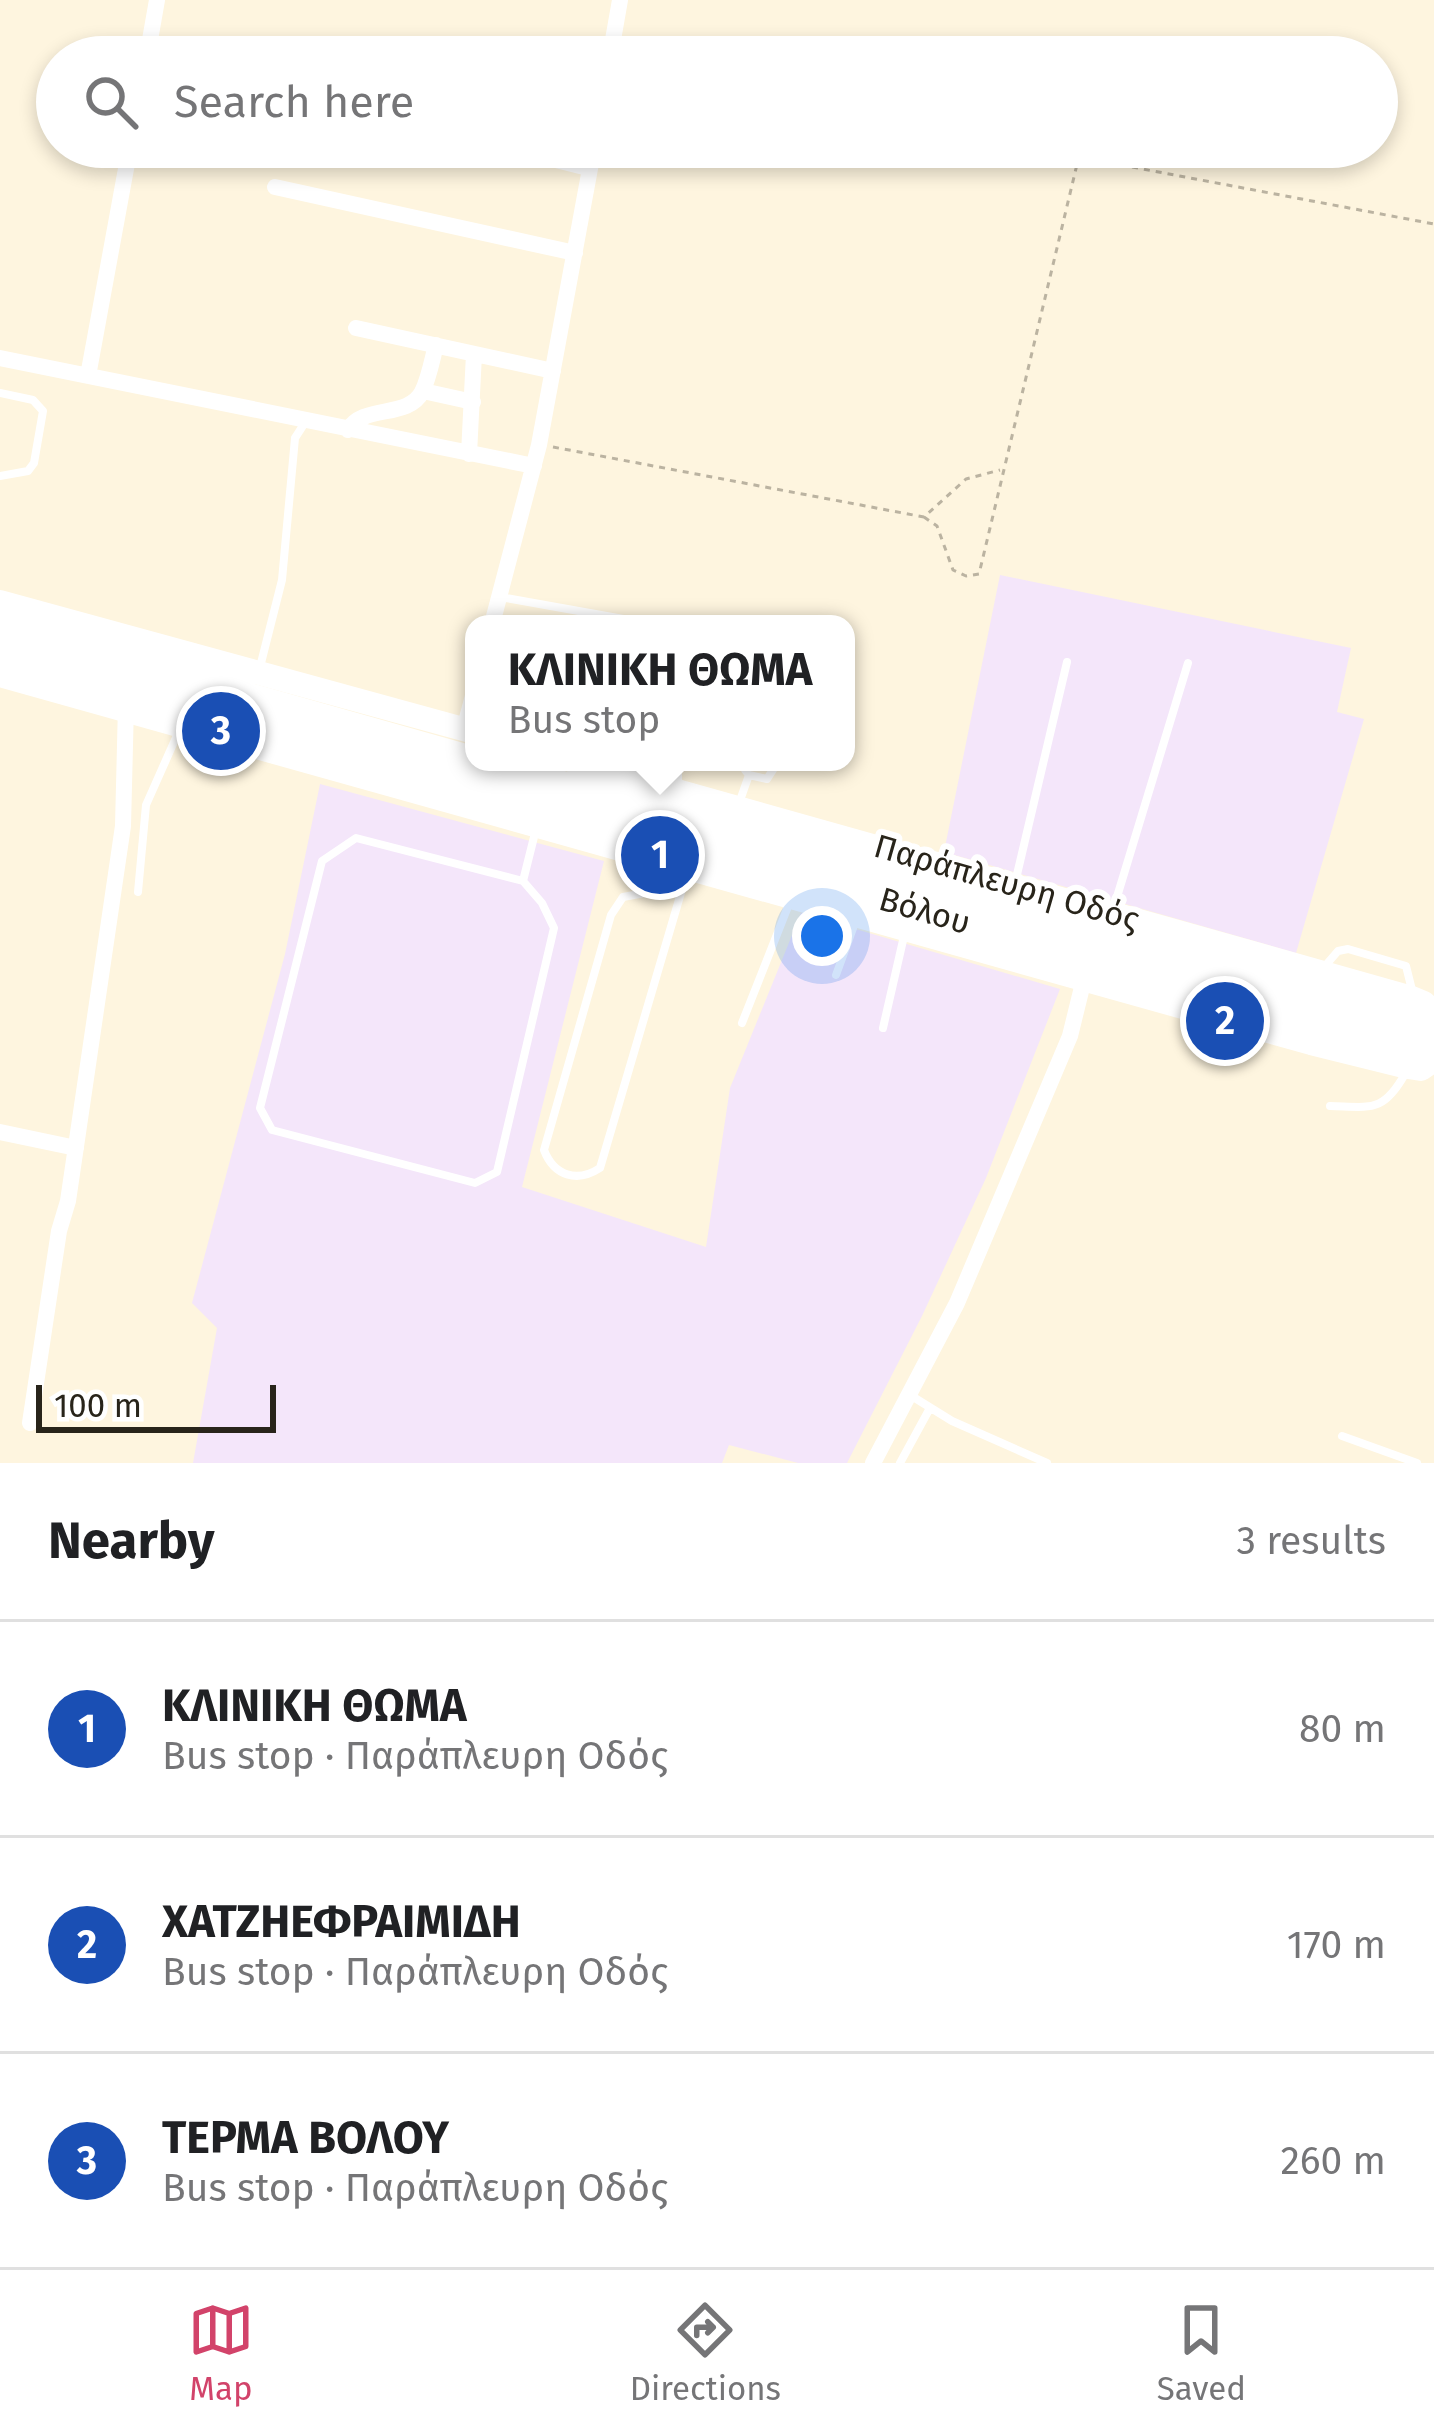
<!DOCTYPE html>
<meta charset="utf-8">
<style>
body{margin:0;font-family:"Fira Sans",sans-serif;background:#f2f2f2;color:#202124}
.scale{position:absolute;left:36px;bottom:30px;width:240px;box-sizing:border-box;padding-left:12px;border:6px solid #28241a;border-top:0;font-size:33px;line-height:42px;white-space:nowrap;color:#28241a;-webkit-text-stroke:9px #fff;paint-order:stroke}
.you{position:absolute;left:822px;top:936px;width:42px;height:42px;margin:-30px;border:9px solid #fff;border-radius:50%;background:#1a73e8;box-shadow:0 0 0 18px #1a73e833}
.badge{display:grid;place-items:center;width:78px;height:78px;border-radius:50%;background:#d2436a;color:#fff;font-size:39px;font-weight:700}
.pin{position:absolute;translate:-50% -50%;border:6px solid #fff;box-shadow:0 3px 12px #0006}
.popup{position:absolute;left:465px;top:615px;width:390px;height:156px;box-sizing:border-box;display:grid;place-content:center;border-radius:24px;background:#fff;filter:drop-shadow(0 3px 9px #0005);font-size:39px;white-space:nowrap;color:#757577}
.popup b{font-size:45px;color:#202124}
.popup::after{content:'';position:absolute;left:50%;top:100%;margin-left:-24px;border:24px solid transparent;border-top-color:#fff}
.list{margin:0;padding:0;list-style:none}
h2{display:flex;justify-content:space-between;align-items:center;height:156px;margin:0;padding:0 48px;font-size:51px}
h2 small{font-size:39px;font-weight:400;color:#757577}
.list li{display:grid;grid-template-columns:78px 1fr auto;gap:36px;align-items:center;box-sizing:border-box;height:216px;padding:0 48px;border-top:3px solid #e0e0e0}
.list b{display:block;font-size:45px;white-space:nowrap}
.list p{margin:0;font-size:39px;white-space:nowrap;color:#757577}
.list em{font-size:39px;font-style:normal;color:#757577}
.icon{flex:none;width:66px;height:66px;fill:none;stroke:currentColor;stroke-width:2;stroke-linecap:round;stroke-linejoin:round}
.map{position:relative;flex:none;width:1434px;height:1463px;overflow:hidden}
.search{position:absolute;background:#fff;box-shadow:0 6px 18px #0003;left:36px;right:36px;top:36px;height:132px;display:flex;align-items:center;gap:30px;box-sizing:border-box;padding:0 42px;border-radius:66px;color:#757577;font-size:45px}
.sheet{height:804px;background:#fff}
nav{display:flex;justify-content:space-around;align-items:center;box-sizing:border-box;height:168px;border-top:3px solid #e0e0e0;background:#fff;font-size:33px;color:#757577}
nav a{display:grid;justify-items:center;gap:6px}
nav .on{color:#d2436a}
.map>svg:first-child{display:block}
</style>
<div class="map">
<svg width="1434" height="1463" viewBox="0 0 1434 1463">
<rect width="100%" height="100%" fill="#fef5df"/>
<path fill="#f4e6fa" d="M1000,575L1351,648L1337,712L1364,719L1296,953L944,852Z
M320,784L604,861L522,1187L706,1247L730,1088L801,913L1060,989L986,1178L922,1316L847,1463H798L729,1445L722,1463H193L217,1328L192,1303L285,954Z"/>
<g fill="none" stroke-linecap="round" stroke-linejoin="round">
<path stroke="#bbb3a1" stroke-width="3" stroke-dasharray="6 6" stroke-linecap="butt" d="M1026,147L1434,224
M553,447L924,517L966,479L1000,470
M924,517L937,526L953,570L966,576L979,574L1079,156"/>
<path stroke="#fff" stroke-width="8" d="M149,50L176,57
M487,147L588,172
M0,393L33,400L43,411L34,463L28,471L0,476
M500,597L629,620
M260,667L282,580L295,438L306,421
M678,762V785
M749,775L767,779L778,762
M738,806L749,775L745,770L748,762
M356,838L523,881L542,903L554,928L497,1172L475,1183L272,1130L260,1108L322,861Z
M523,881L535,833
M1015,883L1067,662
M683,886L623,897L611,915L544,1150C554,1176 577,1183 600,1168L683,886L687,873
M138,892L146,805L178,733
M1113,910L1188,663
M1325,966L1338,951L1348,949L1406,966L1412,990
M836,975L855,923
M742,1023L791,899
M883,1028L904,936
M1330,1106C1371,1107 1383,1113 1405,1074
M910,1395L952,1421L1047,1463
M1342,1436L1417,1463
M900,1463L930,1408"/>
<path stroke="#fff" stroke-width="16" d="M147,57L157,0
M610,57L620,0
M275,187L575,253
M356,328L553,371
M0,358L534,466
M88,376L130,147
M423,391L473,402
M348,430C363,404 408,419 422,392C429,378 432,360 436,345
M469,454L474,354
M492,624L539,445L594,147
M464,729L474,692
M0,1132L76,1148
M30,1423L59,1231L68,1201L123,826L126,705
M873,1463L957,1303L1070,1036L1084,979"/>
<path stroke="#fff" stroke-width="24" d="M0,602L474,732
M0,675L1311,1043L1408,1067L1421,1069L1434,1060
M574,762L1412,998L1424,1003L1434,1015"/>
<path stroke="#fff" stroke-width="27" d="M0,626L474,760
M0,652L1434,1052
M482,762L1434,1027"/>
</g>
<g text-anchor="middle" stroke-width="12" stroke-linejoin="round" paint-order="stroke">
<g font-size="33" fill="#28241a" stroke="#fff">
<text transform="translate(1007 882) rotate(16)" y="12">Παράπλευρη Οδός</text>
<text transform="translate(925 910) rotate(16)" y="12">Βόλου</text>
</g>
</g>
</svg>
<div class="scale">100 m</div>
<div class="you"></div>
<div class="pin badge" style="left:660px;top:855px;background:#1a4fb4">1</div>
<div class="popup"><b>ΚΛΙΝΙΚΗ ΘΩΜΑ</b>Bus stop</div>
<div class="pin badge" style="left:1225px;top:1021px;background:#1a4fb4">2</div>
<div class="pin badge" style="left:221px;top:731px;background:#1a4fb4">3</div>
<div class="search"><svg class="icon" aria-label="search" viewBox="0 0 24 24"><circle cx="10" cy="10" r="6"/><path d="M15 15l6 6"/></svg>Search here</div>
</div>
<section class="sheet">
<h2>Nearby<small>3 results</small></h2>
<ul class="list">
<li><span class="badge" style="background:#1a4fb4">1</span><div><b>ΚΛΙΝΙΚΗ ΘΩΜΑ</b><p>Bus stop · Παράπλευρη Οδός</p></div><em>80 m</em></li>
<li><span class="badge" style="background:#1a4fb4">2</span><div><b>ΧΑΤΖΗΕΦΡΑΙΜΙΔΗ</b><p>Bus stop · Παράπλευρη Οδός</p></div><em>170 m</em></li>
<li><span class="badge" style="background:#1a4fb4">3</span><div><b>ΤΕΡΜΑ ΒΟΛΟΥ</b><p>Bus stop · Παράπλευρη Οδός</p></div><em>260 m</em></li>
</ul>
</section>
<nav>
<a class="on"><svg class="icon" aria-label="map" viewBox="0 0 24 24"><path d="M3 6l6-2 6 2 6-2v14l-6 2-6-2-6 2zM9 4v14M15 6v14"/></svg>Map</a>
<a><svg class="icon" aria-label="directions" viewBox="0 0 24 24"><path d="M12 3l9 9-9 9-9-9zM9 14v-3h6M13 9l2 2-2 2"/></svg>Directions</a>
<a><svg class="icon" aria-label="saved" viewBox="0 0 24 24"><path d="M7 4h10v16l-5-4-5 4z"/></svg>Saved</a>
</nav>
